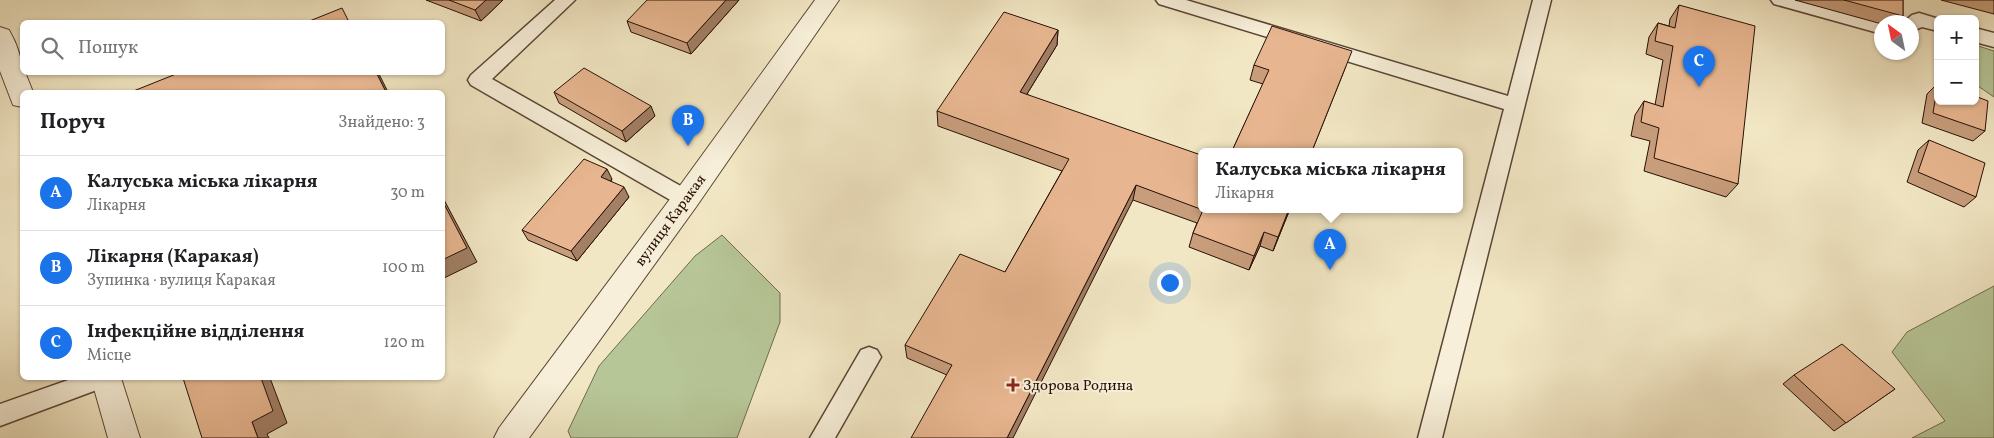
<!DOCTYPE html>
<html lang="uk">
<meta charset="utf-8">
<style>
body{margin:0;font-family:Vollkorn,serif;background:#f6f6f6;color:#202124}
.controls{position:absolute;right:15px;top:15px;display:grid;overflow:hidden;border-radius:8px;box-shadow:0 1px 4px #0004}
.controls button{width:45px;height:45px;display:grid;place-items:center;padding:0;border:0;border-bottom:1px solid #e0e0e0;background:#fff;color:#202124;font:25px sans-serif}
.compass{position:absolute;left:1874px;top:15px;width:45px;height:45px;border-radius:50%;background:#fff;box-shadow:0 1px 4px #0004;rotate:327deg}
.you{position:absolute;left:1169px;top:282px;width:18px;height:18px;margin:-12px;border:4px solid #fff;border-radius:50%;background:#1a73e8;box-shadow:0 0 0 8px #1a73e833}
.badge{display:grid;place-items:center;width:32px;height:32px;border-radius:50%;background:#1a73e8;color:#fff;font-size:16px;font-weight:700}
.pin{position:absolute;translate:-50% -41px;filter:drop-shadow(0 1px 2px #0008)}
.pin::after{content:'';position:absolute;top:26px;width:18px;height:15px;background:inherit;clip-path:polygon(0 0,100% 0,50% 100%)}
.popup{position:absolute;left:1198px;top:148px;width:265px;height:65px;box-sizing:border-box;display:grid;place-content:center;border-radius:8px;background:#fff;filter:drop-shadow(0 1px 4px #0005);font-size:16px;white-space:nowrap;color:#757577}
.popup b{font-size:19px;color:#202124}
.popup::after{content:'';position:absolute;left:50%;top:100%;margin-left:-10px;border:10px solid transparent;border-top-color:#fff}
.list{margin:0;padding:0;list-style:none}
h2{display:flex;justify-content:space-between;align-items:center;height:65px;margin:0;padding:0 20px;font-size:21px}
h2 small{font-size:16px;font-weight:400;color:#757577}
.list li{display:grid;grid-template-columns:32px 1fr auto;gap:15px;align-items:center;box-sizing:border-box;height:75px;padding:0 20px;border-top:1px solid #e0e0e0}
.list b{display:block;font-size:19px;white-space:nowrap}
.list p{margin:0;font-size:16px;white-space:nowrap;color:#757577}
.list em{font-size:16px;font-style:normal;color:#757577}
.icon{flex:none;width:28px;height:28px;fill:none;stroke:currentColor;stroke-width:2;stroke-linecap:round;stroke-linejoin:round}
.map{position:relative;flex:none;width:1994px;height:438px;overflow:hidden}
.search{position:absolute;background:#fff;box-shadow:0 1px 4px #0004;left:20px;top:20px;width:425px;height:55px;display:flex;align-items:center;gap:12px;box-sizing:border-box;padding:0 18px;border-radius:8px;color:#757577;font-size:19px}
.panel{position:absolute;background:#fff;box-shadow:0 1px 4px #0004;left:20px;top:90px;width:425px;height:290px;border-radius:8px}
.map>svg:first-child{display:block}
</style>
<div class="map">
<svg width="1994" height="438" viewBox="0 0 1994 438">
<rect width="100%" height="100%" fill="#f2e7c4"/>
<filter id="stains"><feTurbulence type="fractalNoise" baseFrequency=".004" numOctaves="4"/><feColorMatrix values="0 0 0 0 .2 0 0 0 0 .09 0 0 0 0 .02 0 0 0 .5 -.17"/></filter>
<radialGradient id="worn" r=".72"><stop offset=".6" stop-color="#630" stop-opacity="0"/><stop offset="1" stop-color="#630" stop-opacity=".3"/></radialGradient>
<path fill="#b7c697" stroke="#706b4e" d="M1975,45L1994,51V97L1975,84Z
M722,235L780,293V322L737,438H571L568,431L599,366L695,256Z
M1994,286V438H1912L1945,421L1892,352L1907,332Z"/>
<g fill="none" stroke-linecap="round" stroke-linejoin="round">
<defs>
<path id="lane" d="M555,0H575L492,79L693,193L696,199L693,205L686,207L679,205L471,85L468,80L471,75Z
M1156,0H1186L1508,96L1533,0H1551L1442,438H1418L1504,109L1159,4Z
M1771,0H1803L1886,22H1882V34L1774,4Z
M1919,13L1939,19L1938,31L1922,27L1912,31V22H1904L1912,15Z
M1975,28L1994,33V47L1975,42Z
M869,347L877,350L881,357L835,438H810L861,350Z
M74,378H114L110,385L0,426V404Z"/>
<path id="street" d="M815,0H839L696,207L529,438H494L499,428L676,191Z
M0,27L9,30C16,42 22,58 22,72H25L33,92H22V107L13,105L0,71Z
M91,378H121L140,438H108Z"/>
</defs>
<use href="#lane" stroke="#5a4635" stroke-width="3"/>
<use href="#street" stroke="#5a4635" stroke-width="2"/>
<use href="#lane" fill="#f7efd9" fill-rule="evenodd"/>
<use href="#street" fill="#f7efd9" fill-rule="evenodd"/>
</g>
<path fill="#c79d7c" stroke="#281005" d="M426,0H503L481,21Z
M739,0L691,54L631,32L627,21Z
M1795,0H1903V16L1897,22H1882V24Z
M1941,0H1994V14Z
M1679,5L1738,184L1726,197L1644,171L1650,141L1631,136L1635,115L1644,101L1655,105L1663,60L1646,54L1649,37L1658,23L1669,26L1670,19Z
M1058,30L1057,45L1027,94L1201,209H1290L1273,251L1260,246L1249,270L1189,247L1193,233L1197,223L1133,200L947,375L907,358L905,345L1005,272L1062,171L938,126L937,111Z
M1254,65L1346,66L1312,151H1232L1263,84L1250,80Z
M1938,83L1985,131L1973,141L1922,123L1927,94Z
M554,92L655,116L626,142L559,103Z
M1929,140L1976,197L1964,207L1907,182L1918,150Z
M612,179L611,181L629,197L577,261L528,240L522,230Z
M1794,375L1895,389L1834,431L1783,384Z"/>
<path fill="#a27f65" stroke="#281005" d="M486,0H503L481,21L475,10Z
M726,0H739L691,54L687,43Z
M1058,30L1057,45L1019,107L1020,92Z
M376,72H378L388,92H386Z
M651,106L655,116L626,142L622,131Z
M607,169L612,179L605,187L601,177Z
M1136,185L1133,200L1013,438H1007Z
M624,187L629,197L577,261L571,251Z
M442,196L477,262L442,279Z
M1289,209H1290L1273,251L1278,237Z
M1264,232L1260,246L1249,270L1254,256Z
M261,378H270L287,423L267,434L269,438H258L252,422Z"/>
<path fill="#e7b690" stroke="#281005" d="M449,0H486L475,10Z
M647,0H726L687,43L627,21Z
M1844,0H1903V16Z
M1679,5L1755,26L1738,184L1654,158L1659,128L1641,122L1644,101L1663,107L1673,46L1655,41L1658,23L1675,28Z
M342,8L349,22H307Z
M1004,12L1058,30L1020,92L1201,155V209H1289L1278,237L1264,232L1254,256L1193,233L1203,210L1136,185L1007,438H911L952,365L905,345L960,254L1005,272L1069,159L937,111Z
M1272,26L1352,51L1312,151H1232L1269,70L1254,65Z
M584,68L651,106L622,131L554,92Z
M181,72H376L386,92H131Z
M1938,83V101H1975V96L1988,101L1985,131L1933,113Z
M1929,140L1985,163L1976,197L1918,172Z
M584,159L607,169L601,177L624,187L571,251L522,230Z
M442,200L467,248L442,260Z
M1842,344L1895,389L1846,423L1794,375Z
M183,378H261L273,411L252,422L258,438H202Z"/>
<path fill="#8f2418" stroke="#f7efd9" stroke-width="2" d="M1010.5 377.5h5v5h5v5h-5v5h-5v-5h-5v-5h5z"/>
<g text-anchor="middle" stroke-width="4" stroke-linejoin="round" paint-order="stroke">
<g font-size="15" fill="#281005" stroke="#f7efd9">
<text transform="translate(670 220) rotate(-54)" y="5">вулиця Каракая</text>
</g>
<g font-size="15" fill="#281005" stroke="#f7efd9" text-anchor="start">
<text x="1023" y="390">Здорова Родина</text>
</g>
</g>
<rect width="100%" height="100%" filter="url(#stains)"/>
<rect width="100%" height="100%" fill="url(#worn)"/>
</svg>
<div class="controls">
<button>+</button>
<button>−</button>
</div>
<svg class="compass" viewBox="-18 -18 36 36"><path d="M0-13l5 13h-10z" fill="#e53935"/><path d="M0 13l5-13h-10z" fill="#757577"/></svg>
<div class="you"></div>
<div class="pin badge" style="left:1330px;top:270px">A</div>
<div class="popup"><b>Калуська міська лікарня</b>Лікарня</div>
<div class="pin badge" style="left:688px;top:146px">B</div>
<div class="pin badge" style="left:1699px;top:87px">C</div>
<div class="search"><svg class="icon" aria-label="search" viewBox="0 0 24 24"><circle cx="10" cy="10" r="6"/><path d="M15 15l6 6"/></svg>Пошук</div>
<section class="panel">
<h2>Поруч<small>Знайдено: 3</small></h2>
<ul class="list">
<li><span class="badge">A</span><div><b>Калуська міська лікарня</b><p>Лікарня</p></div><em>30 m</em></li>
<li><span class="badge">B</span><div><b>Лікарня (Каракая)</b><p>Зупинка · вулиця Каракая</p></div><em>100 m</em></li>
<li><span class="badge">C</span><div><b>Інфекційне відділення</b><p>Місце</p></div><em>120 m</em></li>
</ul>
</section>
</div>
